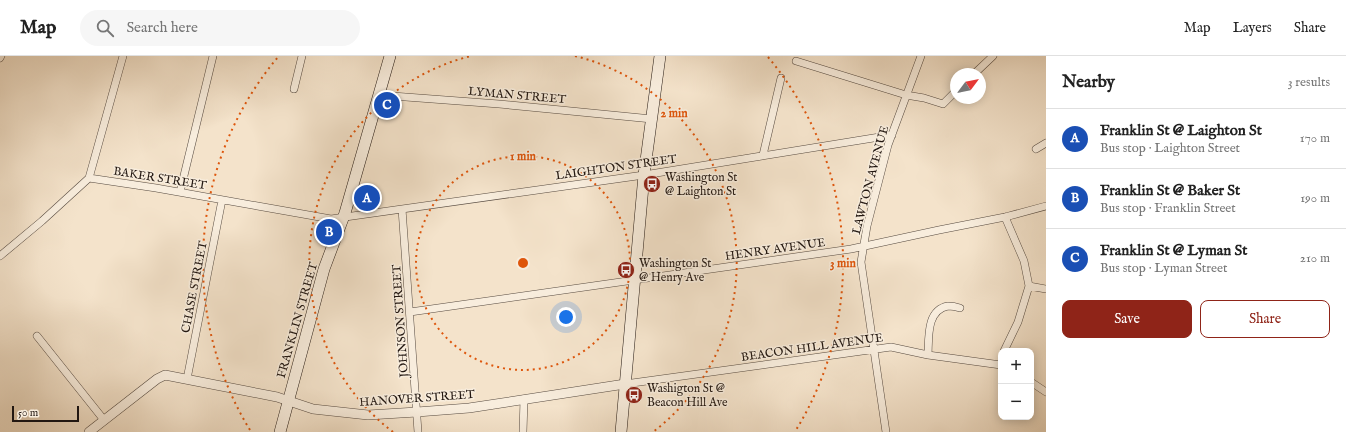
<!DOCTYPE html>
<meta charset="utf-8">
<style>
body{margin:0;font-family:"IM FELL English",serif;background:#f6f6f6;color:#222}
.controls{position:absolute;right:12px;bottom:12px;display:grid;overflow:hidden;border-radius:8px;box-shadow:0 2px 10px #0003}
.controls button{width:36px;height:36px;display:grid;place-items:center;padding:0;border:0;border-bottom:1px solid #e0e0e0;background:#fff;color:#222;font:20px sans-serif}
.compass{position:absolute;left:950px;top:12px;width:36px;height:36px;border-radius:50%;background:#fff;box-shadow:0 2px 10px #0003;rotate:58deg}
.scale{position:absolute;left:12px;bottom:10px;width:67px;box-sizing:border-box;padding-left:4px;border:2px solid #221711;border-top:0;font-size:11px;line-height:14px;white-space:nowrap;color:#221711;-webkit-text-stroke:3px #f8eddd;paint-order:stroke}
.you{position:absolute;left:566px;top:261px;width:14px;height:14px;margin:-10px;border:3px solid #fff;border-radius:50%;background:#1a73e8;box-shadow:0 0 0 6px #1a73e833}
.badge{display:grid;place-items:center;width:26px;height:26px;border-radius:50%;background:#8f2418;color:#fff;font-size:13px;font-weight:700}
.pin{position:absolute;translate:-50% -50%;border:2px solid #fff;box-shadow:0 1px 4px #0006}
.list{margin:0;padding:0;list-style:none}
h2{display:flex;justify-content:space-between;align-items:center;height:52px;margin:0;padding:0 16px;font-size:17px}
h2 small{font-size:13px;font-weight:400;color:#767676}
.list li{display:grid;grid-template-columns:26px 1fr auto;gap:12px;align-items:center;box-sizing:border-box;height:60px;padding:0 16px;border-top:1px solid #e0e0e0}
.list b{display:block;font-size:15px;white-space:nowrap}
.list p{margin:0;font-size:13px;white-space:nowrap;color:#767676}
.list em{font-size:13px;font-style:normal;color:#767676}
.actions{display:flex;gap:8px;padding:12px 16px}
.actions a{flex:1;padding:9px 0;border:1px solid #8f2418;border-radius:8px;text-align:center;font-size:14px;color:#8f2418}
.actions .main{background:#8f2418;color:#fff}
.icon{flex:none;width:22px;height:22px;fill:none;stroke:currentColor;stroke-width:2;stroke-linecap:round;stroke-linejoin:round}
.map{position:relative;flex:none;width:1046px;height:376px;overflow:hidden}
header{display:flex;align-items:center;gap:24px;box-sizing:border-box;height:56px;padding:0 20px;background:#fff;border-bottom:1px solid #e0e0e0}
header strong{font-size:19px}
nav{display:flex;gap:22px;margin-inline-start:auto;font-size:14px}
.search{width:280px;height:36px;background:#f6f6f6;display:flex;align-items:center;gap:10px;box-sizing:border-box;padding:0 14px;border-radius:22px;color:#767676;font-size:15px}
main{display:flex}
aside{flex:1;background:#fff}
.map>svg:first-child{display:block}
</style>
<header>
<strong>Map</strong>
<div class="search"><svg class="icon" aria-label="search" viewBox="0 0 24 24"><circle cx="10" cy="10" r="6"/><path d="M15 15l6 6"/></svg>Search here</div>
<nav><a>Map</a><a>Layers</a><a>Share</a></nav>
</header>
<main>
<div class="map">
<svg width="1046" height="376" viewBox="0 0 1046 376">
<rect width="100%" height="100%" fill="#f4e3cb"/>
<filter id="stains"><feTurbulence type="fractalNoise" baseFrequency=".005" numOctaves="4"/><feColorMatrix values="0 0 0 0 .2 0 0 0 0 .09 0 0 0 0 .02 0 0 0 .5 -.17"/></filter>
<radialGradient id="worn" r=".72"><stop offset=".6" stop-color="#630" stop-opacity="0"/><stop offset="1" stop-color="#630" stop-opacity=".3"/></radialGradient>
<g fill="none" stroke-linecap="round" stroke-linejoin="round">
<defs>
<path id="minor" d="M0,2L1,0
M796,5L906,39L924,42L943,48L956,35
M974,18L993,0
M294,33L302,0
M379,39L499,48L652,63
M1036,93L1046,87
M763,99L781,22
M89,122L156,132L331,163L644,119L892,79
M89,122L123,0
M180,136L213,0
M402,153L418,376
M0,200L42,165L89,122
M1029,230L1046,233
M410,256L851,193L939,174L1005,161L1046,150
M37,280L104,364
M1004,295L1018,266L1029,230L1024,205L1005,161
M928,299C929,282 926,254 948,250C952,250 957,251 960,252
M187,323L222,144
M1031,326L1046,336
M625,328L891,291L928,299L1001,309
M523,376L524,343
M886,376L861,206L867,170L888,89L921,0"/>
<path id="tertiary" d="M89,376L157,323L165,319L277,341L313,353L368,359L417,356L469,352L625,328"/>
<path id="secondary" d="M280,376L324,213L345,157L390,0
M621,376L644,119L660,0"/>
</defs>
<use href="#minor" stroke="#564a40" stroke-width="8"/>
<use href="#tertiary" stroke="#564a40" stroke-width="10"/>
<use href="#secondary" stroke="#221711" stroke-width="12"/>
<use href="#minor" stroke="#f8eddd" stroke-width="7"/>
<use href="#tertiary" stroke="#f8eddd" stroke-width="9"/>
<use href="#secondary" stroke="#f8eddd" stroke-width="11"/>
</g>
<g fill="none" stroke="#de560c" stroke-width="2" stroke-dasharray="2 4">
<circle cx="523" cy="207" r="107"/>
<path d="M393 376A213 213 0 0 1 471 0M575 0A213 213 0 0 1 653 376"/>
<path d="M250 374A320 320 0 0 1 278 1M768 1A320 320 0 0 1 796 374"/>
</g>
<defs>
<symbol id="bus-disc" viewBox="-11 -11 22 22"><circle r="9.5" fill="#8f2418" stroke="#f8eddd"/><path d="M-5-6H5V4H4V6H2V4H-2V6H-4V4H-5ZM-3.5-4V0h7V-4ZM-3.5 1.2v1.5H-2V1.2ZM2 1.2v1.5H3.5V1.2Z" fill="#fff"/></symbol>
</defs>
<g fill-rule="evenodd">
<use href="#bus-disc" x="642" y="118" width="20" height="20"/>
<use href="#bus-disc" x="616" y="204" width="20" height="20"/>
<use href="#bus-disc" x="624" y="329" width="20" height="20"/>
</g>
<g text-anchor="middle" stroke-width="3" stroke-linejoin="round" paint-order="stroke">
<g font-size="12" fill="#221711" stroke="#f8eddd">
<text transform="translate(517 39) rotate(5)" y="4">LYMAN STREET</text>
<text transform="translate(616 111) rotate(-8)" y="4">LAIGHTON STREET</text>
<text transform="translate(160 122) rotate(9)" y="4">BAKER STREET</text>
<text transform="translate(870 124) rotate(-75)" y="4">LAWTON AVENUE</text>
<text transform="translate(775 193) rotate(-8)" y="4">HENRY AVENUE</text>
<text transform="translate(194 231) rotate(-79)" y="4">CHASE STREET</text>
<text transform="translate(297 264) rotate(-74)" y="4">FRANKLIN STREET</text>
<text transform="translate(400 265) rotate(-94)" y="4">JOHNSON STREET</text>
<text transform="translate(812 291) rotate(-8)" y="4">BEACON HILL AVENUE</text>
<text transform="translate(417 342) rotate(-4)" y="4">HANOVER STREET</text>
</g>
<g font-size="12" fill="#221711" stroke="#f8eddd" text-anchor="start">
<text x="665" y="125">Washington St<tspan x="665" dy="14">@ Laighton St</tspan></text>
<text x="639" y="211">Washington St<tspan x="639" dy="14">@ Henry Ave</tspan></text>
<text x="647" y="336">Washigton St @<tspan x="647" dy="14">Beacon Hill Ave</tspan></text>
</g>
</g>
<circle cx="523" cy="207" r="6" fill="#de560c" stroke="#f8eddd" stroke-width="2"/>
<g font-size="12" text-anchor="middle" font-weight="bold" fill="#de560c" stroke="#f8eddd" stroke-width="3" stroke-linejoin="round" paint-order="stroke">
<text x="674" y="61">2 min</text>
<text x="523" y="104">1 min</text>
<text x="843" y="211">3 min</text>
</g>
<rect width="100%" height="100%" filter="url(#stains)"/>
<rect width="100%" height="100%" fill="url(#worn)"/>
</svg>
<div class="controls">
<button>+</button>
<button>−</button>
</div>
<svg class="compass" viewBox="-18 -18 36 36"><path d="M0-13l5 13h-10z" fill="#e53935"/><path d="M0 13l5-13h-10z" fill="#767676"/></svg>
<div class="scale">50 m</div>
<div class="you"></div>
<div class="pin badge" style="left:367px;top:142px;background:#1a4fb4">A</div>
<div class="pin badge" style="left:329px;top:176px;background:#1a4fb4">B</div>
<div class="pin badge" style="left:387px;top:49px;background:#1a4fb4">C</div>
</div>
<aside>
<h2>Nearby<small>3 results</small></h2>
<ul class="list">
<li><span class="badge" style="background:#1a4fb4">A</span><div><b>Franklin St @ Laighton St</b><p>Bus stop · Laighton Street</p></div><em>170 m</em></li>
<li><span class="badge" style="background:#1a4fb4">B</span><div><b>Franklin St @ Baker St</b><p>Bus stop · Franklin Street</p></div><em>190 m</em></li>
<li><span class="badge" style="background:#1a4fb4">C</span><div><b>Franklin St @ Lyman St</b><p>Bus stop · Lyman Street</p></div><em>210 m</em></li>
</ul>
<div class="actions"><a class="main">Save</a><a>Share</a></div>
</aside>
</main>
